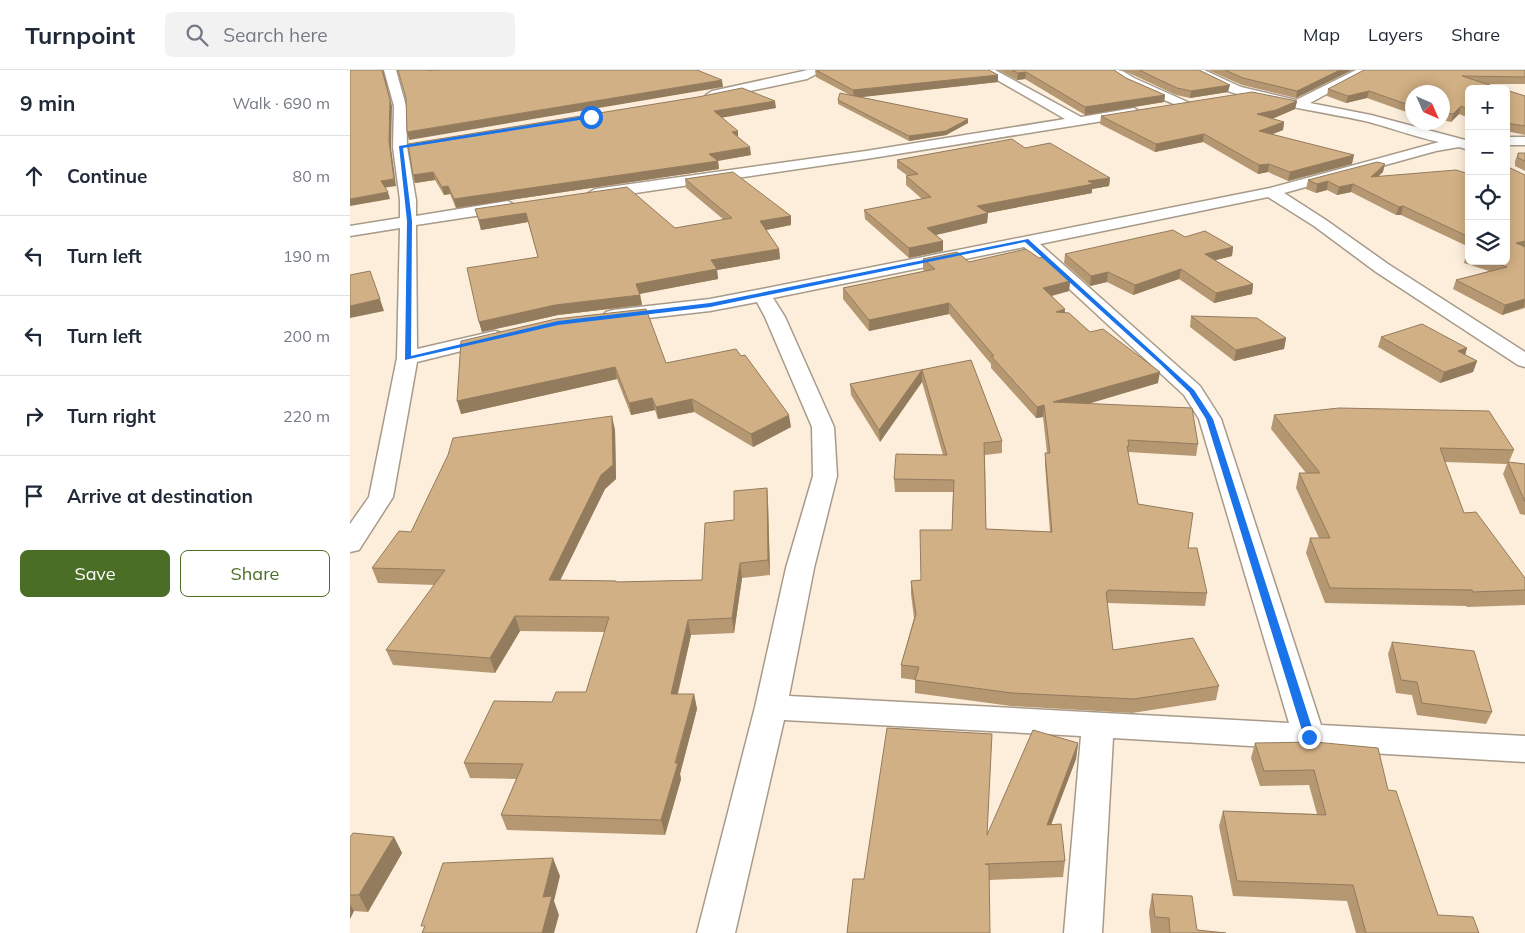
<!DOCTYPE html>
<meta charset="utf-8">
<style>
body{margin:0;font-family:Mulish,sans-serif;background:#f2f2f3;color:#1f2937}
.controls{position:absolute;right:15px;top:15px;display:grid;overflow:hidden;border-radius:8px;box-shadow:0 2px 12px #0003}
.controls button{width:45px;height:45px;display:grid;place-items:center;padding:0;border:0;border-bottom:1px solid #e0e1e3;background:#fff;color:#1f2937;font:25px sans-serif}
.compass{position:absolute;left:1055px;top:15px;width:45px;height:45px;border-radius:50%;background:#fff;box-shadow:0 2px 12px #0003;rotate:135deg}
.stop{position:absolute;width:15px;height:15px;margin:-11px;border:4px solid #1a73e8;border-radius:50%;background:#fff}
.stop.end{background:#1a73e8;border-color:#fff;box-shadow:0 1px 5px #0008}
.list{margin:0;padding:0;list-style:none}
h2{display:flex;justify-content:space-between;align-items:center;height:65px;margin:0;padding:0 20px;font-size:21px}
h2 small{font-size:16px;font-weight:400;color:#747a83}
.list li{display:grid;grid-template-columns:32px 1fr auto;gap:15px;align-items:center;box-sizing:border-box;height:80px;padding:0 20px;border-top:1px solid #e0e1e3}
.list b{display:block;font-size:19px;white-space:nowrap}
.list em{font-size:16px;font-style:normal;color:#747a83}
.actions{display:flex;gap:10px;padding:15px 20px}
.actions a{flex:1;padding:11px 0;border:1px solid #4a6e26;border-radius:8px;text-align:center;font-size:18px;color:#4a6e26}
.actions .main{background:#4a6e26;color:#fff}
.icon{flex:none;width:28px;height:28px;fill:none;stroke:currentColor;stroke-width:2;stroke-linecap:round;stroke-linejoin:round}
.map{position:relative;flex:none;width:1175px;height:863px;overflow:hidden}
header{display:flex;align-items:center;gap:30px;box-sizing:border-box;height:70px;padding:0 25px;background:#fff;border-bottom:1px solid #e0e1e3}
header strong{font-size:24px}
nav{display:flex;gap:28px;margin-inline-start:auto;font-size:18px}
.search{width:350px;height:45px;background:#f2f2f3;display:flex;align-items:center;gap:12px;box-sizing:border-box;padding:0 18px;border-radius:8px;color:#747a83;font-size:19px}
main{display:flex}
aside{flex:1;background:#fff}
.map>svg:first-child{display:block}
</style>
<header>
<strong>Turnpoint</strong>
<div class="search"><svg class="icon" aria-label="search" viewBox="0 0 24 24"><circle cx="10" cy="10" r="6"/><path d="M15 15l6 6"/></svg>Search here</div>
<nav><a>Map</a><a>Layers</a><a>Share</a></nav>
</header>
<main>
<aside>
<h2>9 min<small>Walk · 690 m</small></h2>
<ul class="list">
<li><svg class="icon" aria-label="ahead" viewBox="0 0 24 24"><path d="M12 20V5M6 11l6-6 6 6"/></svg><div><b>Continue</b></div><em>80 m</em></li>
<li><svg class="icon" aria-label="left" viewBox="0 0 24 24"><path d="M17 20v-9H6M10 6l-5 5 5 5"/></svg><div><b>Turn left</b></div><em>190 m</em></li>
<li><svg class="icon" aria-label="left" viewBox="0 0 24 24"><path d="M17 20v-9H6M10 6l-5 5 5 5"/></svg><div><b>Turn left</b></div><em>200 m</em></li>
<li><svg class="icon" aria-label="right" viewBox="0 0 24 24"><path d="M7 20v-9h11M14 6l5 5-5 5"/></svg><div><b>Turn right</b></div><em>220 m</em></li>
<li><svg class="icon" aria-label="arrive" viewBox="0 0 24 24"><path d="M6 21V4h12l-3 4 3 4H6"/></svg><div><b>Arrive at destination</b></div></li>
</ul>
<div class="actions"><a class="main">Save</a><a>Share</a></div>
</aside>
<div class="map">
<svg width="1175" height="863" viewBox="0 0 1175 863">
<rect width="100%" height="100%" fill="#fceedb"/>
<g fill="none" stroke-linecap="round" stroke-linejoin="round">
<defs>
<path id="street" d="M34,0H46L56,36L57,77L66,130V146L158,131L166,136L158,141L66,155L67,279L145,261L152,263L155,267L152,271L67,292L43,427L9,480L0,482V454L19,427L47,288L50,158L0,166V156L50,148V130L43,77L44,36Z
M458,0H474L457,9L362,29L356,25L362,21Z
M630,0H645L731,47L784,38L790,42L784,46L516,89L245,129L237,124L245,119L516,81L715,49Z
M757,0H771L784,8L842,34L841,37H831L776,14Z
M839,0H854L891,17L946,30L1006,0H1021L960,33L1021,45L1119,71V80L1109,77L1086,81L934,123L976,150L1038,194L1175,282V297L1168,295L1026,202L964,156L918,127L690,174L850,316L871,349L971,655L1175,666V692L763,668L752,863H714L731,666L434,650L385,863H347L405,637L436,498L463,406L462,357L415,247L407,232L360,241L263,252L256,250L253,246L256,242L263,240L360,229L412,219L920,118L1089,72C1065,67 1042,58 1019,52C979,42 864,29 839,0ZM674,177L834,325L849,349L939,653L439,626L464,498L487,406L484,357L435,247L423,228Z
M1156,67H1175V75H1156Z"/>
</defs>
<use href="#street" stroke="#a79a89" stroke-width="3"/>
<use href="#street" fill="#fff" fill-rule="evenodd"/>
</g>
<path fill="#b59772" d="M465,0L648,5V12L508,27L618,49V53L596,65L559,71L488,34V30L500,25L466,7Z
M648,0H764L776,8L815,25L814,32L735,45L675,9L667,10Z
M767,0H849L878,22L840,28L826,25L777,2Z
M858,0H1002L946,28L892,15Z
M1175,0V14H1135L1119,19V48L1109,44L1101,52L1092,50V22H1062V44L1017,28L996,33L977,26L978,19Z
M1156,20L1175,26V65L1156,61Z
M947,31L945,39L922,49L934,52L933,60L921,64L1002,94L938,111L918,102L908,104L853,72L805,82L750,54L751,46Z
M426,38L371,47L388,68L401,85L368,91L369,99L106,138L100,124L94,125L85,110L65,113L58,74Z
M675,78L760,108L759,116L742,119V123L638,143L637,153L586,165L593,171V181L559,188L515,149L514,140L572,129L556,115V106H558L547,98V90Z
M1168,83H1175V101L1165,96V91Z
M1033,102L1027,107L1119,104V177L1051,145H1046L1001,122L987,125L977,120L966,123L956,119L958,110Z
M1175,105V238L1152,245L1103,219L1106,210L1139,201L1114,193L1116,184L1119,183V191H1156Z
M335,109L441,146V155L416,160L429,179L430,189L367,200L368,209L290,224L292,235L208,245L132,262L129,252L188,187L178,152L131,160L125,139L325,158L374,150L336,118Z
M835,167L883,177L882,186L865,190L903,214L902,224L864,233L829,209L783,225L757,212L740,216L714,193L715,184Z
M573,189L619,192L720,211L719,221L702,226L715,242L740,262L808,313L738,334L848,374L846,386L778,382L788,434L838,478L857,523L855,536L757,533L763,580L869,616L866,630L782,643L661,636L565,623V610L551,608V595L564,548L561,524V511L571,510L602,460L603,422H545L544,409L593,385L572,312L530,372L501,325L500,314L621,290L652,371V383L635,385L636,459L700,462L695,395V383H697L693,347L686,348L641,298V294L599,244L519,261L493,229V218L575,201L573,200Z
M841,246L936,268L934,279L884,291L840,257Z
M1031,267L1117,278L1115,285L1127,291L1123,302L1090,313L1028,277Z
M111,271L316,293L441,357L403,377L344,342L308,349L305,340L281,345L267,309L111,344Z
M924,345L1164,380L1159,392L1175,394V445L1170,444L1153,404L1157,394L1095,392L1114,443L1175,508V535L1117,537L1116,536L975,533L956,483L960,468H969L946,418L949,403H956L921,359Z
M265,360L266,409L255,419L210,510L266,511L267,512L352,510L384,450L417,418L418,432L420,505L392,508L384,563L341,565L328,624H344L347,639L330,704L331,709L315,765L157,760L151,745L166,709L120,708L114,693L202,632L236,622L255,562L170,561L145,603L43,595L36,580L85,515L28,513L22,498L61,462Z
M1042,572L1142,642L1136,654L1067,645L1062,625L1046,623L1038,584Z
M728,673L726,689L701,754L715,791L713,807L639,810L514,809L637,765Z
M905,673L1038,720L1088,845L1129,863H1006L997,831L883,826L869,756L873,741L967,744L959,715L910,716L901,688Z
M0,767H44L52,783L18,842L4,841L0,849Z
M802,824L847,860L876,863H801L799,842Z"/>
<path fill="#937b5d" d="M32,0H33L42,36L41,77L46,116L33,118L31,111L39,71Z
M990,0H1002L946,28L947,21Z
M676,2L675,9L667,10L668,3Z
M648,5V12L504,28L503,20Z
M372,10L373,17L59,70L57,62Z
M880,15L878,22L840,28L841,21Z
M1019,21L1017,28L996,33L998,26Z
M815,25L814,32L735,45V37Z
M425,31L426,38L365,49L364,41Z
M947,31L945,39L924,48L905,52L907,44Z
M1111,36L1109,44L1101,52L1103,44Z
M618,49V53L596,65L559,71V66Z
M934,52L933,60L908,70L909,61Z
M388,61V69L382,62Z
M854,64L853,72L805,82L806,74Z
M400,77L401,85L366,91H368L369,99L106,138L104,129Z
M1004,85L1002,94L938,111L940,102Z
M919,94L918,102L908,104L909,95Z
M1035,94L1033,102L1018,116L1021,107Z
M83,102L85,110L65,113L63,105Z
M760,108L759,116L742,119V123L638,143L637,153L577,167V158L627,136L738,111Z
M978,111L977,120L966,123L967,114Z
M1003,114L1001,122L987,125L989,117Z
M98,116L100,124L94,125L92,117Z
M38,122L40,129L0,136V129Z
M1053,136L1051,145H1046L1049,137Z
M176,143L178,152L131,160L129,150Z
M441,146V155L411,161L410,151Z
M593,171V181L559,188V178Z
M1175,171V179L1166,173Z
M883,177L882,186L854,193L855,184Z
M429,179L430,189L367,200L368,209L288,224L286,214L361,190Z
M831,199L829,209L783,225L785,215Z
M758,202L757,212L740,216L741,206Z
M720,211L719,221L692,228L693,218Z
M903,214L902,224L864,233L866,223Z
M290,225L292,235L208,245L132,262L129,252L205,235Z
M30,229L34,241L0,248V236Z
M1175,229L1174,237L1152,245L1155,235Z
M599,233V244L519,261V250Z
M715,239L714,250L706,242Z
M936,268L934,279L884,291L886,280Z
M1117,278L1114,289L1108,281Z
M1127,291L1123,302L1090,313L1094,302Z
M265,297L267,309L111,344L107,331Z
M572,300V312L530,372L529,360Z
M810,302L808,313L703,344V332Z
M302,328L305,340L281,345L279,333Z
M342,329L344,342L308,349L306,337Z
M694,335L693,347L686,348L687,337Z
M439,345L441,357L403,377L401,364Z
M262,346L265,360L266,409L255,419L203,525L199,510L251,405Z
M417,418L418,432L420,505L418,490Z
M390,493L392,508L384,563L382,548Z
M165,546L170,561L145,603L140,588Z
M338,550L341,565L324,639L321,624Z
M344,624L347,639L330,704L331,709L315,765L311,750Z
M728,673L726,689L695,771L697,755Z
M44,767L52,783L18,842L9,825Z
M203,788L210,806L204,831L209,845L204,863H192L193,827Z
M0,834L4,841L0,849Z"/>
<path fill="#d2b085" stroke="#937b5d" d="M0,0H32L40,30L39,71L44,109L31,111L38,122L0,129Z
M48,0H78L79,1L84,0H347L372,10L57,62L56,28Z
M466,0H639L648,5L503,20Z
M662,0H764L776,8L815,25L735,37L676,2L668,3Z
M789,0H849L880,15L841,21L827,18Z
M875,0H990L947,21L893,8Z
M1014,0H1175V7L1112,6L1152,19H1119V40L1111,36L1103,44L1092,42V22H1062V36L1019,21L998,26L978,19Z
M392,18L425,31L364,41L388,61L382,62L400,77L359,84L368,91L104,129L98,116L92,117L83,102L63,105L58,74L348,27Z
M1156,20L1175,26V56L1156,53Z
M902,22L947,31L926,40L907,44L934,52L909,61L1004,85L940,102L919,94L909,95L854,64L806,74L751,46Z
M490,23L618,49L596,61L559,66L488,30Z
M662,69L675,78L700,73L760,108L738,111L743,114L627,136L638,143L577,158L593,171L559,178L514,140L581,127L556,106L568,104L547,90Z
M1168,83H1175V91L1168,88Z
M1027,92L1035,94L1021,107L1106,100L1119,104V167L1053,136L1049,137L1003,114L989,117L978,111L967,114L958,110Z
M1156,96L1175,105V171L1166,173L1175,177V229L1155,235L1106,210L1157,197L1140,191H1156Z
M383,102L441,146L410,151L429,179L361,190L367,199L286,214L290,225L205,235L129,252L117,198L188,187L176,143L129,150L125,139L277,117L325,158L382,148L335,109Z
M823,160L835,167L855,161L883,177L855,184L903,214L866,223L831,199L785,215L758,202L741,206L715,184Z
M676,179L689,188L694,187L720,211L693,218L715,239L706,242L719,243L740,262L753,259L810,302L703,332L842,338L848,374L778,370L779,376H777L788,434L843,443L838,478H847L857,523L758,520V522H756L763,580L843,568L869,616L784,629L662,623L565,610L569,597L551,595L566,544L561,511L571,510L570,460H602L604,410L544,409L546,384L597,385L572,300L529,360L500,314L621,290L652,371L634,373L636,459L702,462L695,383H700L694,335L687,337L641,286H644L599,233L519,250L493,218L585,199L573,189L607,182L619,192Z
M20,201L30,229L0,236V205Z
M296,239L316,293L386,279L391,286L395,285L439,345L401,364L342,329L306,337L302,328L279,333L265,297L107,331L111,271L206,249Z
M841,246L907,248L936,268L886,280Z
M1072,254L1117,278L1108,281L1127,291L1094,302L1031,267Z
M989,338L1139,341L1164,380L1090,378L1114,443L1126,442L1175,508V520L1123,522L1122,520L980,518L960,468H980L949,403H970L924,345Z
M262,346L263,395L251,405L199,510L266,511V512L352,510L355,453L384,450V421L417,418L418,490L390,493L382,548L338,550L321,624H344L325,693H328L311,750L151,745L173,694L114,693L144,631L202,632L206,622H236L259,547L165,546L140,588L36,580L95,500L22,498L49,461L61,462L98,385L103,368Z
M1158,392L1175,394V432Z
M1042,572L1124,581L1142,642L1072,633L1067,612L1051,610Z
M537,658L642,664L637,765L683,660L728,673L697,755L711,754L715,791L635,794L639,795L640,863H497L503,809H514Z
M965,672L1028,678L1038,720L1046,721L1088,845L1123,847L1129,863H1016L1003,815L887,811L873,741L976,745L964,700L914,701L905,673Z
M3,763L44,767L9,825H0V767Z
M203,788L193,827L202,826L192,863H72L75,856H71L93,793Z
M802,824L842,826L847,860L876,863H820L819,848L805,847Z"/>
<path fill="#1a73e8" d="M241,45L242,48L53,78L62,151L61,286L208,251L360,233L678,169L844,320L863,349L965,667L963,670L959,671L954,667L856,349L839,322L809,293L675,172L360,237L208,255L55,290L57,151L49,76Z"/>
</svg>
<div class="controls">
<button>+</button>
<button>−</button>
<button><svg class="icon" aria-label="locate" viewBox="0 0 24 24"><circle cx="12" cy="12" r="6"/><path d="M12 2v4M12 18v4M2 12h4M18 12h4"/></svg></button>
<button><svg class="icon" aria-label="layers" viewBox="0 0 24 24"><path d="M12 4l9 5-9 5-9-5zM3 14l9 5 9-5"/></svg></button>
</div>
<svg class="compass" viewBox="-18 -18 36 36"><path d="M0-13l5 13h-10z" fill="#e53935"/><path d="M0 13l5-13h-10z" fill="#747a83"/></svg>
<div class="stop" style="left:241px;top:47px"></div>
<div class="stop end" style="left:959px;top:667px"></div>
</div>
</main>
